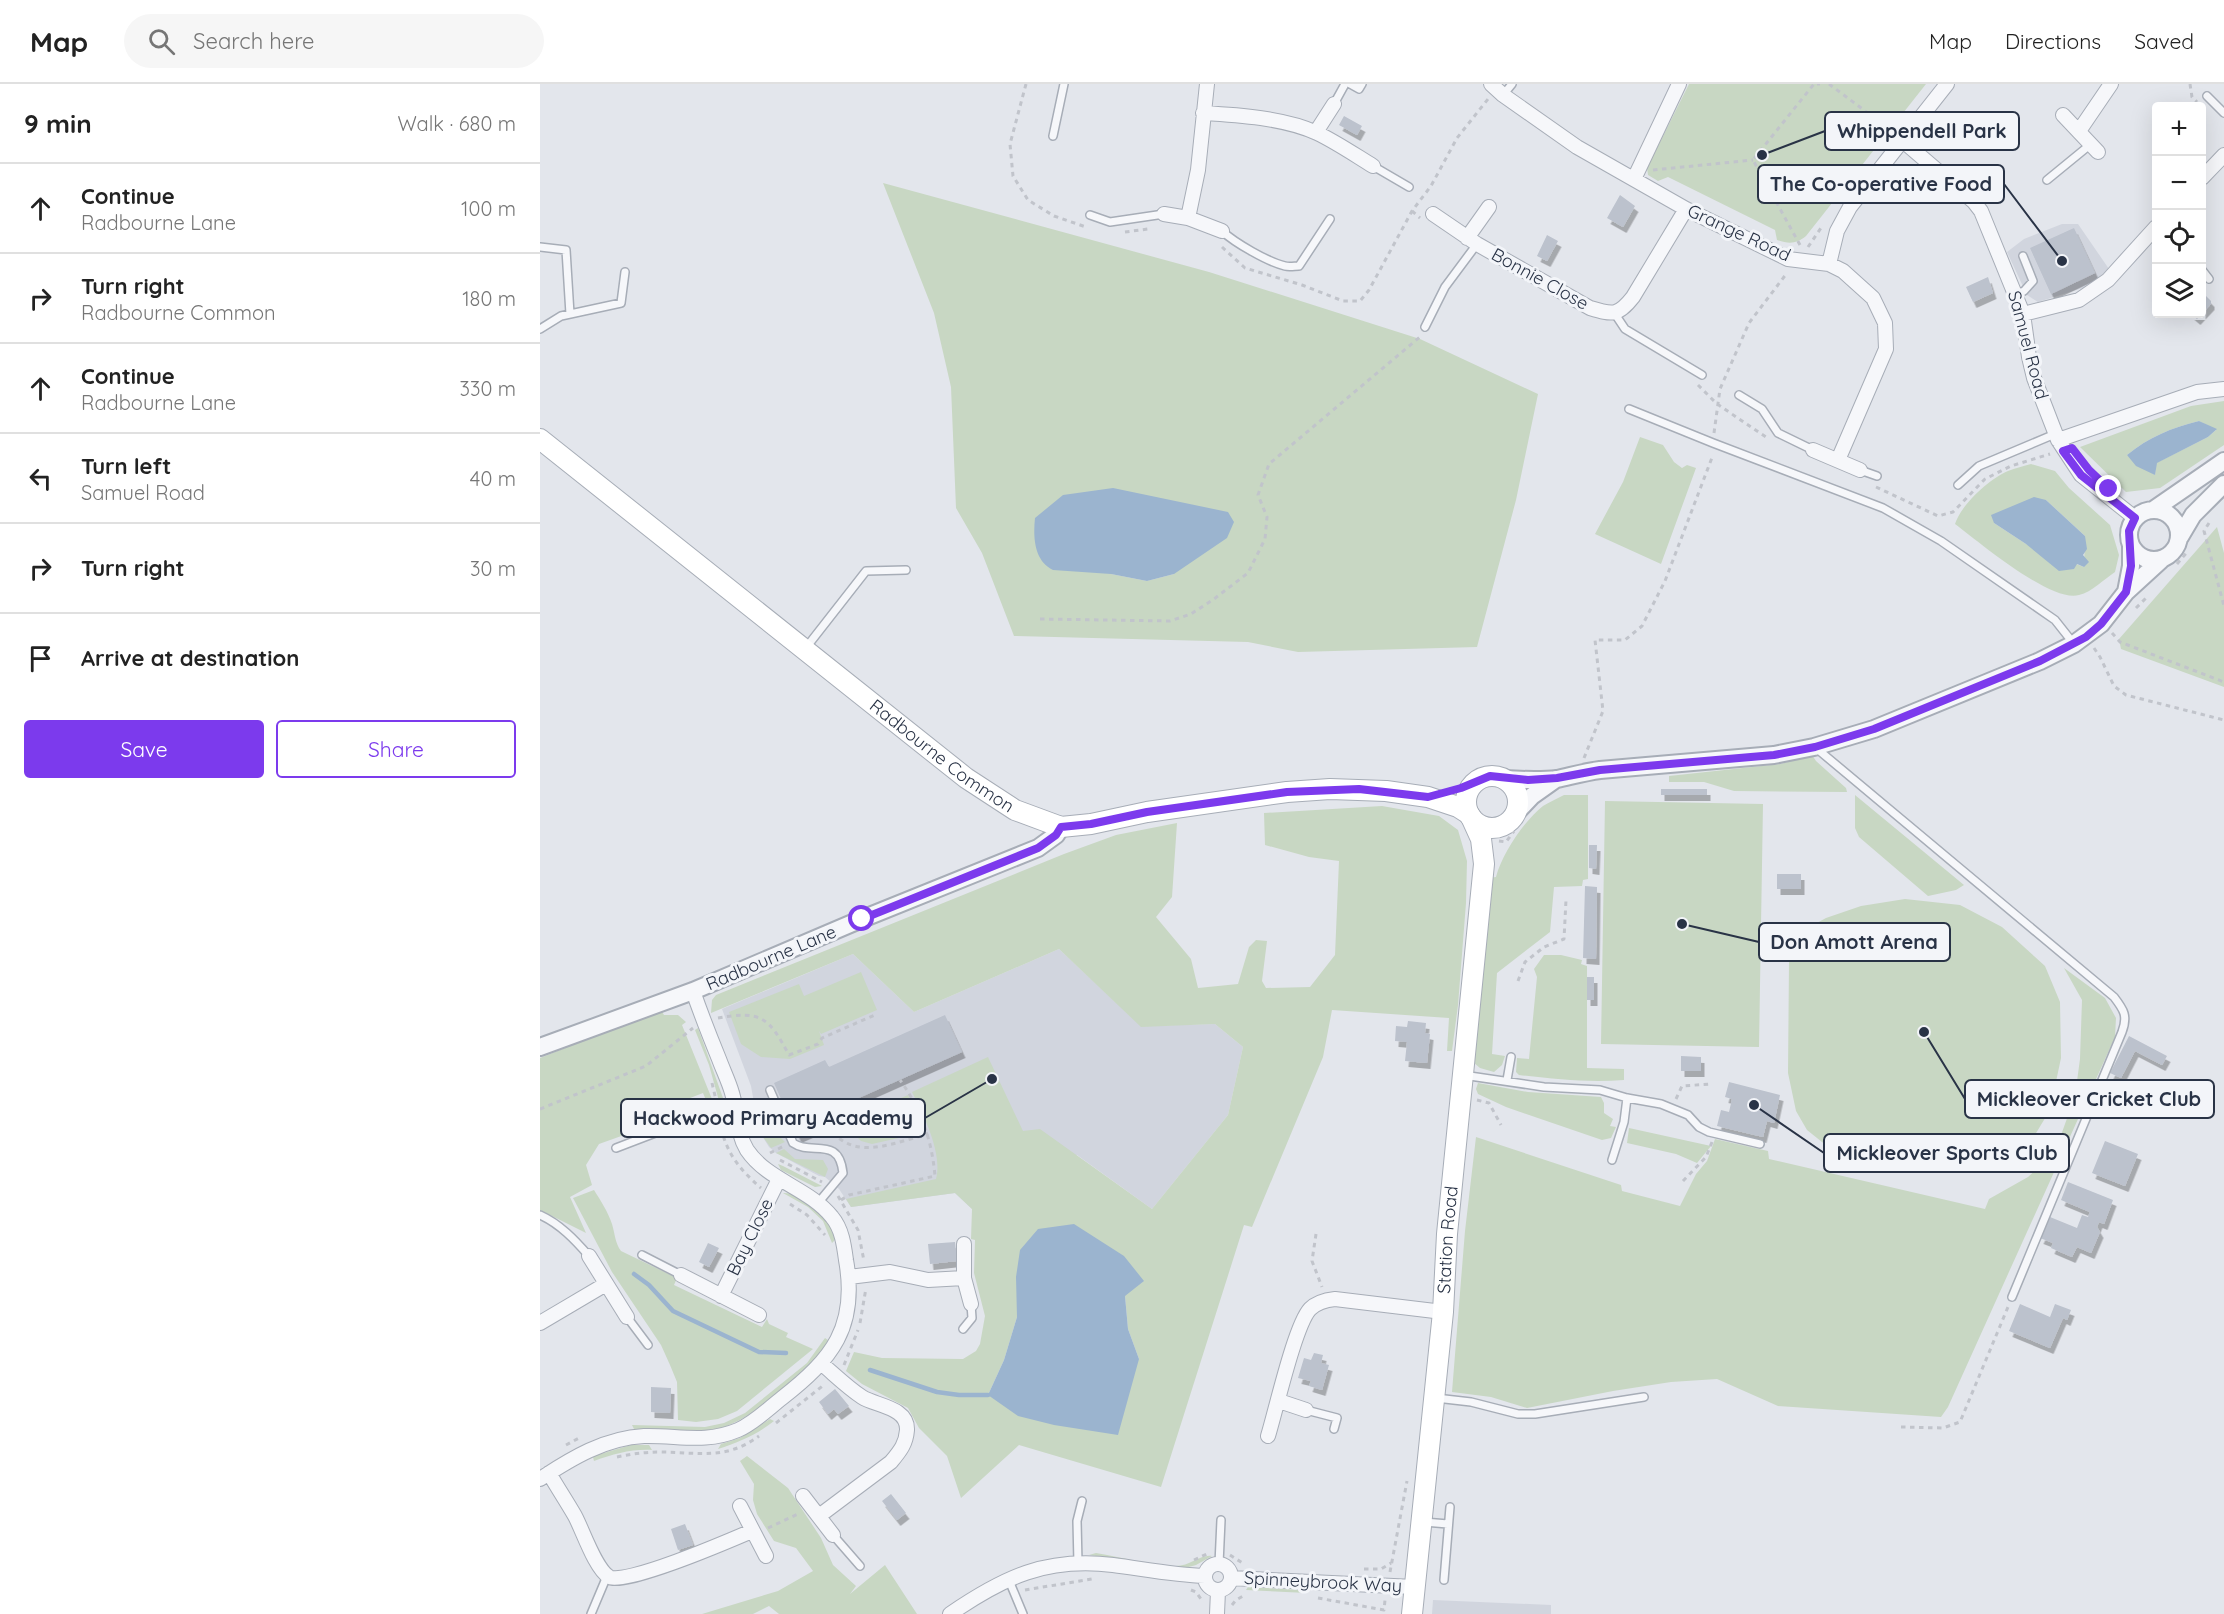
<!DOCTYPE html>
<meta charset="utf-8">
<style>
body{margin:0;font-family:Quicksand,sans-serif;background:#f6f6f6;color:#222}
.controls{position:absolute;right:18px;top:18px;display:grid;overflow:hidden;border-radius:6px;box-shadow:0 6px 24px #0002}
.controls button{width:54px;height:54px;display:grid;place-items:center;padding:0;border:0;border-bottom:2px solid #e0e0e0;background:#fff;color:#222;font:30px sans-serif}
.stop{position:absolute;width:18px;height:18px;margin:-14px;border:4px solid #7c3aed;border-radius:50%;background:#fff}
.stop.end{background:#7c3aed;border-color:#fff;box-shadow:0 2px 6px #0008}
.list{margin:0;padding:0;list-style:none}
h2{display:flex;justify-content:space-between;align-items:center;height:78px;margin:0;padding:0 24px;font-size:26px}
h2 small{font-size:20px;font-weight:400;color:#767676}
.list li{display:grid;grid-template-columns:39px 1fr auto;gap:18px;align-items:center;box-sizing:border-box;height:90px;padding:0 24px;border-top:2px solid #e0e0e0}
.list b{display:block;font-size:22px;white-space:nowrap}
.list p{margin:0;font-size:20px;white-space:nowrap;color:#767676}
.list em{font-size:20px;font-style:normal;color:#767676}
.actions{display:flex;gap:12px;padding:18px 24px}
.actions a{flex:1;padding:14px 0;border:2px solid #7c3aed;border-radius:6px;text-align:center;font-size:21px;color:#7c3aed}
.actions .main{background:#7c3aed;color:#fff}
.icon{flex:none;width:33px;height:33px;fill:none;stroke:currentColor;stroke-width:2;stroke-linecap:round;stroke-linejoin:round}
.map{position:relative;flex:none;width:1684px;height:1530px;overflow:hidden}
header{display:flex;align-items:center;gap:36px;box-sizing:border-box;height:84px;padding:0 30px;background:#fff;border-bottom:2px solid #e0e0e0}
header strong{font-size:28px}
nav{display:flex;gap:33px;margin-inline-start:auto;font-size:21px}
.search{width:420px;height:54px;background:#f6f6f6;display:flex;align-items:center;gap:15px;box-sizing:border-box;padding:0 21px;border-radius:33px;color:#767676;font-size:22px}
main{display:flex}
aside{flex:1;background:#fff}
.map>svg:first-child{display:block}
</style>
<header>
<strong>Map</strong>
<div class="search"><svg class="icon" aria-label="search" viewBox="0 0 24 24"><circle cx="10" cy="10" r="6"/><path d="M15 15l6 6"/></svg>Search here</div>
<nav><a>Map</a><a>Directions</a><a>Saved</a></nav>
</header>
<main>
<aside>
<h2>9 min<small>Walk · 680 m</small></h2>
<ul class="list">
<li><svg class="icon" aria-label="ahead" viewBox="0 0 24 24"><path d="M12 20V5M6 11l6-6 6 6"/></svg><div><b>Continue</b><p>Radbourne Lane</p></div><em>100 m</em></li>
<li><svg class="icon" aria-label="right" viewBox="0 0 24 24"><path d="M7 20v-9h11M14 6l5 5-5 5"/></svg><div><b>Turn right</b><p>Radbourne Common</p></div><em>180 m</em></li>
<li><svg class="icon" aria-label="ahead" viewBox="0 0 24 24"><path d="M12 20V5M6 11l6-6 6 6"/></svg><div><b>Continue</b><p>Radbourne Lane</p></div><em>330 m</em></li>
<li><svg class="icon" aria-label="left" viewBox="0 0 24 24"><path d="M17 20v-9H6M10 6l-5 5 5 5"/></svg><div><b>Turn left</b><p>Samuel Road</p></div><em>40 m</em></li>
<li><svg class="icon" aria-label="right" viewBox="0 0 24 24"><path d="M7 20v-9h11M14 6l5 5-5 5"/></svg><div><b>Turn right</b></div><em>30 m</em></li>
<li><svg class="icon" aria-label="arrive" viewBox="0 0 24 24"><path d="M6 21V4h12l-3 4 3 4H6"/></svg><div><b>Arrive at destination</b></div></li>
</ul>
<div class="actions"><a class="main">Save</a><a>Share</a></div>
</aside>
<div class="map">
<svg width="1684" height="1530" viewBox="0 0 1684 1530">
<defs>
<filter id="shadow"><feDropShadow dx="3.5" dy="6" stdDeviation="0" flood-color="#0004"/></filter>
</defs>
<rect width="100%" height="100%" fill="#e3e6ec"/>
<path fill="#d1d5de" d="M1522,140H1538L1569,185L1546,203L1498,218L1487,211L1467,168L1484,155Z
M519,865L601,942L675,940L703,963L688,1031L612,1125L537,1071L432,1125L415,1109L311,1123L299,1105L285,1093L279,1092L236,1069L229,1063L219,1047L211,1002L182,925L313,870L374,928Z
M893,1516L1011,1521V1530H892Z"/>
<path fill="#c8d7c3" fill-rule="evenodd" d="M1149,0H1386L1266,152C1256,160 1249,160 1237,156L1235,146L1128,93L1118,97L1108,91L1107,84Z
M343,99L669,188L880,255L998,310L976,416L937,563L758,568L708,558L474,552L442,469L416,424L411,303L394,229ZM571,490H634L607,497Z
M1684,317V361L1620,404L1586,408L1540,363L1651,322ZM1659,337L1676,346L1668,353L1616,379L1615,391L1587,371C1609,353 1631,344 1659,337Z
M1100,353L1123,361L1134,378L1142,384L1147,381L1156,384L1121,480L1055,450L1083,398Z
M1491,380L1515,387L1529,404L1570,441L1579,471L1575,488C1564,495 1552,508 1539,511C1511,519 1439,458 1415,440C1421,421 1449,395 1468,387C1475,384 1484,382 1491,380ZM1506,416L1545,452L1544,483L1486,460L1454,439Z
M1677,443L1684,469V603L1581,565L1579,555Z
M1272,671L1276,677L1306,704L1307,708L1194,707L1164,698H1129V692L1241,680Z
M1024,711H1048V795L1043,796L1042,802L1014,803L1010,848L957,889L952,970L965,972L962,981L954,988L940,984L933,978L949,794L956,793C962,770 984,737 1003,722C1009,718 1017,715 1024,711Z
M1315,711L1424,801L1416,806L1388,812L1319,753L1315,744Z
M1065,717L1223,720L1219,963L1061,960Z
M842,722L899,732L918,746L927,777L926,819L918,921L912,967H907L909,934L792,926L783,973L712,1143L704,1141L621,1403L479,1361L421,1414L407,1372L379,1344L368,1324L322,1300L306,1287L314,1268L342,1274L423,1275L436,1267L440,1260L445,1232L434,1189L435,1156L431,1155L432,1125L415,1109L311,1123L306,1115L396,1095C403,1069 383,1030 372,1008L448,973L483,1047L500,1045L612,1125L688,1031L703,963L675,940L601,943L519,865L374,928L313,870L171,929L172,916L176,911L524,770L576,751L637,739L632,813L616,833L651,875L658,904L698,900L709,863L716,856L727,857L722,897L726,904L770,903L795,871L799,777L769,773L725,761L724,729ZM585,1212L588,1245L599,1275L448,1311L464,1276L477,1233Z
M1365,815L1420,821L1462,843L1505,882L1520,918L1521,974L1510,1026L1487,1064L1449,1083L1396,1086L1323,1074L1287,1062L1267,1046L1256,1027L1248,989L1249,878L1264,846L1286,834L1321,822Z
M1004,871H1021L1042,876L1041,880L1047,882V984L1084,985V996C1048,999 1015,995 979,991L976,988L977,974L989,975L997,893L994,885Z
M1524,884L1565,914L1576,934L1575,953L1408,1323L1401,1333L1238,1322L1177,1295L1131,1298L1073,1307L987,1324L951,1313L912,1308L925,1147L936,1053L1081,1101L1082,1107L1140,1122L1156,1090L1167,1077L1175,1055L1228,1067L1229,1075L1445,1125L1449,1115L1488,1093L1515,1068L1535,1012L1540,975L1542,916Z
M321,888L337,926L281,950L279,947L284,961L250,975L221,973L201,960L189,928L259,900L264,912Z
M121,926L124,931H138L146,938L142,941L174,1020L168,1021L163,1009L109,1030L112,1041L59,1060L46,1081L52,1101L30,1113L46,1149L0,1126V974Z
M158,944L183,1014L179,1017L169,981L155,946Z
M938,999L988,1008L1061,1013L1064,1019V1029L1073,1035L1070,1042L1076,1043L1071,1054L1062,1056L966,1023L938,1010L936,1005Z
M368,1011L382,1040L383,1045L381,1049L332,1060L321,1057L318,1054L346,1042L338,1024Z
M1089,1044L1171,1062L1157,1079L1136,1070L1087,1059Z
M225,1049L239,1052L245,1058L231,1064L221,1050Z
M244,1065L255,1075L283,1076L288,1085L285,1093L236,1069Z
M238,1080L243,1082L282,1102L275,1103L241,1086Z
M54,1106C61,1117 68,1128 72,1140C75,1150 75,1159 81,1167L137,1194L134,1201L222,1243L227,1235L229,1240L248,1249L246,1253L273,1265L197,1327L178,1335L156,1338L138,1336L137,1298L130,1281L121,1261L72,1188L33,1114Z
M243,1109C259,1108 280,1125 288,1138C291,1143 293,1150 295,1156L292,1159L283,1137L268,1123Z
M285,1254L288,1256C273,1286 210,1338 177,1345C154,1350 118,1345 94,1345L92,1341L165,1343L184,1339L205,1329L267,1279Z
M230,1335L234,1337C216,1351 199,1358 178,1365L181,1360L200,1354Z
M91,1361H109L112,1366C91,1365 74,1370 54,1377L53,1373L57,1371Z
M207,1372L248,1404L281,1454L293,1481L316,1502L310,1510L345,1481L377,1530H239L229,1522L213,1530H162L238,1507L273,1487L256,1464L234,1457L217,1430L213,1416L214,1400L200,1377Z
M556,1469C582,1473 609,1482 636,1482C650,1482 661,1470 672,1472L656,1481L645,1484L549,1471Z
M708,1503L761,1506L767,1509L706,1506Z"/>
<path fill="#9bb4cf" d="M1659,337L1677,345L1668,353L1617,379L1615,391L1596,382L1587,371C1609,353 1631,344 1659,337Z
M573,404L688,428L694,438L687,454L634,490L607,497L571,490L513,486C494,477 493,453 495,434L523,411Z
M1494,413L1506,416L1545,452L1547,465L1543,471L1549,478L1544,483L1537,480L1534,485L1519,487L1486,460L1454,439L1451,431Z
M534,1140L584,1172L604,1197L585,1212L588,1245L599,1275L578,1351L514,1341L478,1332L448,1311L464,1276L477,1233L476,1193L480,1166L498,1145Z"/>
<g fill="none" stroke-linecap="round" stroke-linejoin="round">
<path stroke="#9bb4cf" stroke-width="4.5" d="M94,1190L109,1201L133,1227L219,1268L246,1269
M330,1286L397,1308L419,1311H448"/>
</g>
<path fill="#bcc2cd" filter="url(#shadow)" d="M804,32L822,42L817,51L799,41Z
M1080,111L1095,122L1083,143L1067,134Z
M1534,144L1555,189L1511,210L1490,164Z
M1007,151L1018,157L1007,177L997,172Z
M1448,193L1453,209L1433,218L1426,203Z
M1663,209L1671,217V220L1657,235L1651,230H1662Z
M1121,705H1167V711H1121Z
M1049,761H1057L1056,785L1049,784Z
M1237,790H1261V805H1237Z
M1045,802L1057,803L1056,875L1043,874Z
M1047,893H1054V916H1047Z
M405,931L422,968L303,1021L308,1031L258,1053L234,999L285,976L289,983Z
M868,937L886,939L885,949L890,950L887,979L865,977L867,958L855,957L856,942L867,943Z
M1589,952L1627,972L1622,981L1595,967L1581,994L1570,989Z
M1141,972L1161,973V987H1141Z
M1189,998L1240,1011L1234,1039L1227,1037L1223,1053L1177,1042L1181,1026L1189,1028L1192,1015L1185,1013Z
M1565,1057L1598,1070L1585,1102L1552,1089Z
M1528,1098L1573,1116L1564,1140L1559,1138L1557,1143L1560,1148L1551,1169L1537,1163L1532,1173L1511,1164L1513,1159L1500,1154L1510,1133L1537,1144L1542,1131L1548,1133L1550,1128L1521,1116Z
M415,1158L417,1177L390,1180L388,1160Z
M168,1159L179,1164L169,1183L159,1178Z
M1480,1220L1510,1233L1515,1220L1531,1226L1527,1236L1523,1234L1510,1264L1469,1247Z
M774,1269L783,1271L781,1279L789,1281L782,1306L769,1302L771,1297L758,1294L764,1274L771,1276Z
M111,1303L131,1304L130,1329L111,1328Z
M295,1305L309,1322L298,1330L294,1325L288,1330L279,1318Z
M351,1410L366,1429L357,1436L342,1417Z
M145,1440L153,1461L138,1466L131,1445Z"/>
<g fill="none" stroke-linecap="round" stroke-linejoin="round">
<defs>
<path id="service" d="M810,0L819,5L822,0
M963,11L972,0
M1667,12L1684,29
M794,20L805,0
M513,52L524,0
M833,82L869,103
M1507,96L1551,60
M550,131L570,138L624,130
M682,147C695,159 728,178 745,182C749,183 755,182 759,182L790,135
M0,163L26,166L30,230
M1662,186L1669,195
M1476,210L1484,207L1493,197L1483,172
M1075,230L1085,245L1162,291
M885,243L905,203L937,160
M0,245L21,232L81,219L85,188
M1199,311L1222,325L1238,349L1273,366
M1089,325L1173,359L1343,424L1401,457L1515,536L1534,560
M1320,386L1337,392
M1418,401L1439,382L1515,350
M265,565L326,487L366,486
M1276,664L1574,913C1584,926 1588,932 1582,948L1472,1213
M923,991L1004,1003L1060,1006L1087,1014L1121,1020L1148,1031L1159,1043L1169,1048L1220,1060
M967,996L971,973
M230,1006L253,1059C271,1072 299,1051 303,1089L278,1119
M223,1044L242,1034
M76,1064L178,1025L194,1022
M1072,1076L1084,1038L1087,1014
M0,1131C20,1140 35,1156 49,1172
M102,1171L141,1191
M87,1233L108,1261
M423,1245L432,1234L431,1220
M896,1314L931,1318L978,1330H995L1104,1313
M766,1326L797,1334L794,1345
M884,1438L908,1440
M293,1451L320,1482
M538,1479L537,1437L542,1417
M679,1480L681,1436
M468,1494L483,1530
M904,1496L910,1423
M51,1530L67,1492"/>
<path id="minor" d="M951,0L963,11L1037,63L1146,125L1248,175L1289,180L1303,187L1333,214L1345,239L1346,265L1298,376
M663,29C698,31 745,34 777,49C796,58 815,71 833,82
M1523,31L1558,68
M1539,47L1571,0
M776,48L794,20
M1363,57L1434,118L1441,127L1483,230L1489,273L1494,294L1518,356L1541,391L1595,434
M1662,94L1684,71
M1094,95L1139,0
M624,130L648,134L682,147
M893,130L937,160L1050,224C1073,231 1078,232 1093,213L1146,125
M648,134L658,86L667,0
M927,154L949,123
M1289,180L1297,147L1310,123L1407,0
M1483,230L1539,216L1568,196L1616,143
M1518,356L1657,308L1684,305
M1273,366L1320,386
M424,1160V1194L431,1220
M49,1172L87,1233
M141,1191L219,1231
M309,1193L350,1188L388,1196L424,1194
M181,1212L239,1095
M0,1239L66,1200
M739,1317L766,1326
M728,1352C736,1326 755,1241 770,1225C777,1218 786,1216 795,1215L903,1228
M9,1389C17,1403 27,1418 35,1432C43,1447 55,1484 69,1493C85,1502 191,1456 212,1447
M0,1395C32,1374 65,1354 104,1352C138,1351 165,1360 198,1346C214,1339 228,1325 242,1314C292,1275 318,1243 306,1176C304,1161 302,1145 292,1133C269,1104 228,1097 207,1066C196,1048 198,1028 192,1009C189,998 183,986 179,975C170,953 161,930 153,907
M263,1412L293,1451
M200,1422L226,1472
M279,1432L351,1378C360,1367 366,1360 367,1346C368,1323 336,1322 322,1313C307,1303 295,1291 282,1280
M665 1493a13 13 0 1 1 26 0a13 13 0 1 1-26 0Z
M691,1494L874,1503
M410,1530C464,1493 506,1473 573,1481C604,1485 634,1491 665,1492
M677,1530L678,1507"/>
<path id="tertiary" d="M1589 451a25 25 0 1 1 50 0a25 25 0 1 1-50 0Z
M1613,426L1684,377
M1640,453L1653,431L1684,400
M1586,508L1591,482V462
M964,695C981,696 999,697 1017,695C1031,692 1045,688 1060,686L1234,671L1274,663L1334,645L1500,577L1534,560L1561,540L1586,508L1621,476
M973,732L992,712L1016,695
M0,963L153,907L322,835L498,764L516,751L521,743"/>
<g id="secondary">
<path id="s1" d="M0,355L426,694L475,726L521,743L551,740L607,728L747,708L790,705L846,707L888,713L918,723L929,730"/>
<circle cx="952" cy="718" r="26"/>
<path id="s2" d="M872,1530L903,1228L907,1150L944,780L941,755L931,733"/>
</g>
</defs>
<use href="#service" stroke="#a7adb7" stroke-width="10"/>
<use href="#minor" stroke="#a7adb7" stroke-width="16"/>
<use href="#tertiary" stroke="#a7adb7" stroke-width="20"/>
<use href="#secondary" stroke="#a7adb7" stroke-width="22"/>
<path stroke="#c1c4cb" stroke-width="3" stroke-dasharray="4.5 4.5" stroke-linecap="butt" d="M486,0L470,60L473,92L488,116L514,132L546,143
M1277,0H1280
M1289,0L1352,47
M1650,0L1652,13L1657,18
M1113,86L1213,76
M872,127L880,134
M585,148L608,145
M1260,161L1213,76L1274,0
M682,163L705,184L762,201L803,217H820L829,206L872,127L891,102L917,54L948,15
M1268,163L1283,141
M1158,301L1177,320L1226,353
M1174,349L1180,305L1209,239L1247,189
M1336,403L1398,432L1413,428L1445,395L1471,382L1510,370
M1669,439L1664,447L1684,522
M1637,480L1648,467
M1596,524L1608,512
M500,535L630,537L651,530L674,515L708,489L725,455L727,433L718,411L729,380L881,252
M1572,549L1580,558L1684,598
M1554,564L1560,573L1574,602L1586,611L1684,636
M1044,674L1063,627L1055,556H1085L1102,542L1125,497L1173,371
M959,757L966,758L974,747
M978,897L985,878L1004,863L1024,855L1026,816
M178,934C222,926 229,934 249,971L278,960L282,954L337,930
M172,999L176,1016
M1136,1015L1142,1002L1171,1000
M937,1016L949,1019L961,1041
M0,1025L106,982L153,944
M179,1035C185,1067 197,1083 221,1104
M290,1039C293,1044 296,1051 300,1055C324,1073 356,1058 382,1052L388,1049
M279,1053L294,1046
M230,1069L244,1062
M240,1076L282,1098
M1143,1097L1166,1073L1172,1058
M298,1112L318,1146L324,1177
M301,1116L309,1111L395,1092C392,1057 381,1025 360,996
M250,1120L267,1131L285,1151
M776,1150L772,1177L782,1203
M320,1239L326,1204
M304,1281L318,1246
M236,1339L285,1300
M1361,1343L1403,1344L1420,1338L1468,1223
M26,1361L39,1354
M77,1373C91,1370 105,1368 119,1368C157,1368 185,1377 219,1352
M228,1444L260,1429
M690,1471L704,1480
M654,1476L669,1469
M824,1485H841L851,1479
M850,1488L867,1397
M485,1506L552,1495
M651,1506L656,1508L663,1518
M778,1514L844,1526L845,1516
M692,1521L696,1516L705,1511"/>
<use href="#service" stroke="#f6f7fa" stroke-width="7"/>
<use href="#minor" stroke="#f6f7fa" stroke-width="14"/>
<use href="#tertiary" stroke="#f6f7fa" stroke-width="16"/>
<use href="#secondary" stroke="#fff" stroke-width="20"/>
</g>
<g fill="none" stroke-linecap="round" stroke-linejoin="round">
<path stroke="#7c3aed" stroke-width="8" d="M322,835L498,764L516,751L521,743L551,740L607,728L747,708L819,705L888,713L921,704L950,692L988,696L1017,694L1060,686L1234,671L1275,663L1334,645L1500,577L1546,553L1561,540L1586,508L1591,482L1589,447L1595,434L1541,391L1523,367L1532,364L1549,386L1569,405"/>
</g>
<g text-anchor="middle" stroke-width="6" stroke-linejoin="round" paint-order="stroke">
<g font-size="18" fill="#293346" stroke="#f3f5f9">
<text transform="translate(1199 149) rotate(25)" y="6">Grange Road</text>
<text transform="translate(1000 195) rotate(29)" y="6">Bonnie Close</text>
<text transform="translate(1488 261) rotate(75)" y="6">Samuel Road</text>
<text dy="6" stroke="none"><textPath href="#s1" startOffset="512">Radbourne Common</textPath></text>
<text transform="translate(231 874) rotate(-23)" y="6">Radbourne Lane</text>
<text transform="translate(210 1153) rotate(-64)" y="6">Bay Close</text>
<text dy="6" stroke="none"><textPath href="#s2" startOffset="376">Station Road</textPath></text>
<text transform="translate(783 1498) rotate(3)" y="6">Spinneybrook Way</text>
</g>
</g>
<path fill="none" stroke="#293346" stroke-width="2" d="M1222 71L1285 47M1522 177L1464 100M1142 840L1219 858M1384 948L1425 1015M452 995L385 1034M1214 1021L1284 1069"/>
<g fill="#293346" stroke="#f3f5f9" stroke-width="2">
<circle cx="1222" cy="71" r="6"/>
<circle cx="1522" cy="177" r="6"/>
<circle cx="1142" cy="840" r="6"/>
<circle cx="1384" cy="948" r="6"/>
<circle cx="452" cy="995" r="6"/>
<circle cx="1214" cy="1021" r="6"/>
</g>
<g fill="#f3f5f9" stroke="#293346" stroke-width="2">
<rect x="1285" y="28" width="194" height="38" rx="6"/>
<rect x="1218" y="81" width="246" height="38" rx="6"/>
<rect x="1219" y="839" width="191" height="38" rx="6"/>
<rect x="1425" y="996" width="249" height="38" rx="6"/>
<rect x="81" y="1015" width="304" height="38" rx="6"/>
<rect x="1284" y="1050" width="245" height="38" rx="6"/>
</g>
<g font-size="20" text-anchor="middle" font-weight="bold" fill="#293346">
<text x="1382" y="54">Whippendell Park</text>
<text x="1341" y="107">The Co-operative Food</text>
<text x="1314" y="865">Don Amott Arena</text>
<text x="1549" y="1022">Mickleover Cricket Club</text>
<text x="233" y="1041">Hackwood Primary Academy</text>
<text x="1407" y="1076">Mickleover Sports Club</text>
</g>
</svg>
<div class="controls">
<button>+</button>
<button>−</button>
<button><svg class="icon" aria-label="locate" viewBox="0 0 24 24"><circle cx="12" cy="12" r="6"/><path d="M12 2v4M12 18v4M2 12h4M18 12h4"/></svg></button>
<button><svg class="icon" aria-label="layers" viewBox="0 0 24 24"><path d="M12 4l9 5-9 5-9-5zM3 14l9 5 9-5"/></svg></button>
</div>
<div class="stop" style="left:322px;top:835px"></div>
<div class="stop end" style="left:1569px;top:405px"></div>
</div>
</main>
